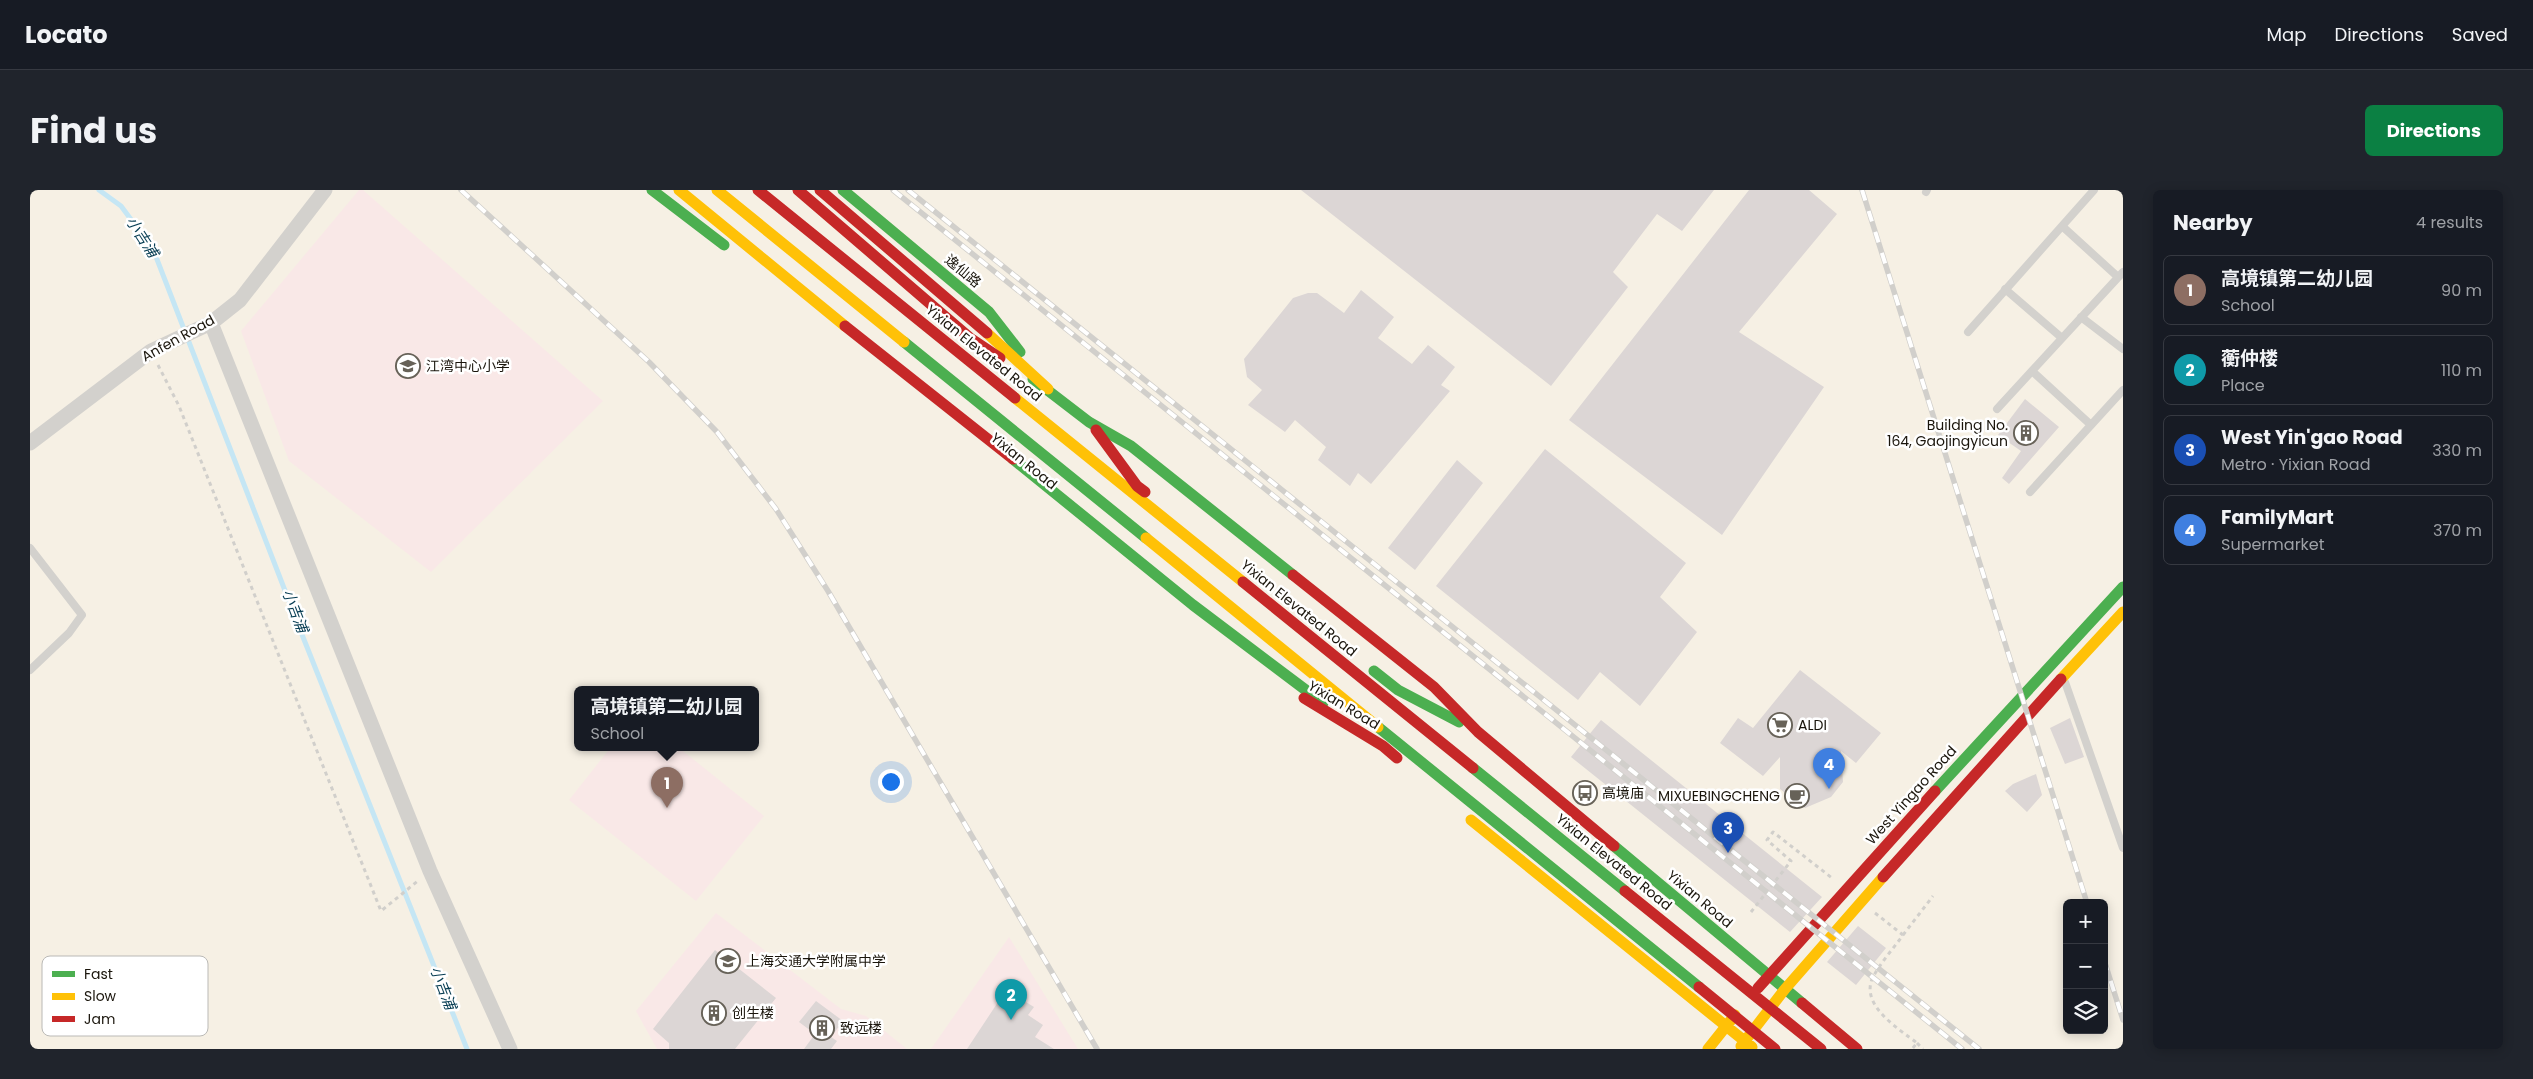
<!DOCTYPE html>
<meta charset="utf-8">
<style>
body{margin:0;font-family:Poppins,"Noto Sans SC",sans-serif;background:#20242c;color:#f1f3f6}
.controls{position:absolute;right:15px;bottom:15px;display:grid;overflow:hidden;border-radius:8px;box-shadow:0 2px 12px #0003}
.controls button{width:45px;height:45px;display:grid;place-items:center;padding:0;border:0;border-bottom:1px solid #363941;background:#171b24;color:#f1f3f6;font:25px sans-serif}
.you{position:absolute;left:860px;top:591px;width:18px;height:18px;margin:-12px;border:4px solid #fff;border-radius:50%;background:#1a73e8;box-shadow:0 0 0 8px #1a73e833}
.badge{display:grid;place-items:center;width:32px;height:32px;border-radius:50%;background:#0b8043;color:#fff;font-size:16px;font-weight:700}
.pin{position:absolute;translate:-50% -41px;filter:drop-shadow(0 1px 2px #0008)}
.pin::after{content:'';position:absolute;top:26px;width:18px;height:15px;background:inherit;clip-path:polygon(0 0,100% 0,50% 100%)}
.popup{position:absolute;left:544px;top:496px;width:185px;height:65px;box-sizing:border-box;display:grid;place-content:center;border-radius:8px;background:#171b24;filter:drop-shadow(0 1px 4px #0005);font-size:16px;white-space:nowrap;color:#9ea1a6}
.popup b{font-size:19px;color:#f1f3f6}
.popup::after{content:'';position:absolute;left:50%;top:100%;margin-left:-10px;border:10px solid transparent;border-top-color:#171b24}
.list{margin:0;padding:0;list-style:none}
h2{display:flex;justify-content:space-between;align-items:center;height:65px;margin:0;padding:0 20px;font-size:21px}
h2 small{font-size:16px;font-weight:400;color:#9ea1a6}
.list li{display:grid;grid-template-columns:32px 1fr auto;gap:15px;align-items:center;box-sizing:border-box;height:70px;margin:0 10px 10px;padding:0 10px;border:1px solid #363941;border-radius:8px}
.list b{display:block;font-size:19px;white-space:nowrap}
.list p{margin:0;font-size:16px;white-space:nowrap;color:#9ea1a6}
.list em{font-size:16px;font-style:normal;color:#9ea1a6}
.icon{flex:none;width:28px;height:28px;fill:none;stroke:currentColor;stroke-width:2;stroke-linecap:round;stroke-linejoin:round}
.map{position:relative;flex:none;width:2093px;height:859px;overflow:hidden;border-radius:8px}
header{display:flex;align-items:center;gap:30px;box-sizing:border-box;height:70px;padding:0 25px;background:#171b24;border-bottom:1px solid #363941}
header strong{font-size:24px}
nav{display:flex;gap:28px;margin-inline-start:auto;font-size:18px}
.intro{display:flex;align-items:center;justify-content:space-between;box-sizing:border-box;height:120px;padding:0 30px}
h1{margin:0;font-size:35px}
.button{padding:12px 22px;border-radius:8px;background:#0b8043;color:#fff;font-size:18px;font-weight:700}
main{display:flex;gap:30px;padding:0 30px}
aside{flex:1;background:#171b24;border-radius:8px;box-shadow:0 2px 12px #0003}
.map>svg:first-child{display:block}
</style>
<header>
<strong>Locato</strong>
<nav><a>Map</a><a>Directions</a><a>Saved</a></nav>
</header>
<div class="intro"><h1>Find us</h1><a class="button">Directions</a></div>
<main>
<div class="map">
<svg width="2093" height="859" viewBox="0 0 2093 859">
<rect width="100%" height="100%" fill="#f6f0e4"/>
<path fill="#f9e8e7" d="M329,0H333L573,211L401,382L259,271L211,141Z
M581,557H648L734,626L666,711L539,610Z
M686,723L811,819L836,826L877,859H627L606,821Z
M979,747L1048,859H901Z"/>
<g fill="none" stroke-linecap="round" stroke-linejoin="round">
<path stroke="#c5e6f4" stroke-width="5" d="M69,0L91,16L123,59L271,442L437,859"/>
</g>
<path fill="#dcd6d5" d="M1271,0H1684L1652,41L1627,24L1583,82L1598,97L1521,196Z
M1719,0H1779L1807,24L1709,142L1794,197L1692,345L1539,230Z
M1331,100L1364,127L1348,148L1382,174L1398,155L1425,177L1411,195L1420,201L1341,294L1328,283L1320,296L1288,270L1296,257L1265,230L1255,242L1218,215L1232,200L1217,187L1214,169L1263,108L1278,103H1287L1314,123Z
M1995,209L2029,237L1979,294L1972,288L1991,261L1968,245Z
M1515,259L1656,373L1630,407L1667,442L1610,516L1570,482L1548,510L1406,396Z
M1427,270L1453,293L1385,380L1358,358Z
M1770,480L1851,543L1826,573L1811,561L1813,592L1801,607L1775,618L1750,599V567L1733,586L1690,553L1708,528L1723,538Z
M2040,528L2054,567L2035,574L2020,538Z
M1571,530L1792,707L1760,742L1541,567Z
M2006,584L2012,605L1997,622L1975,601L1983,594Z
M1828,736L1856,758L1826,795L1797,772Z
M685,760L746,808L705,859H639V853L623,839Z
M976,800L1004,817L998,825L1013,835L1005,847L1024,859H937Z
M786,811L813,831L801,847L807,851L801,859H774L785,844L769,832Z"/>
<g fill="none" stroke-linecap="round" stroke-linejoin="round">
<path stroke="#d1cfcb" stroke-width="3" stroke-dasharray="4 4" stroke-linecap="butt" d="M128,175L149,216L351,721L389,690
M1721,722L1761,671L1737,650L1743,642L1802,688
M1845,723L1873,745C1863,759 1851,772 1843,787C1829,815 1869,839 1887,853L1882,859
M1873,745L1903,706
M1887,853L1893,859"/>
<path stroke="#d3d1cd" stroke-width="8" d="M1896,2L1897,0
M2032,36L2088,87
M1975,99L2032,148
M2051,127L2093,159
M1938,142L2064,0
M2002,181L2061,235
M1967,219L2093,82
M2000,302L2093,200
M0,358L52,425L39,443L0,480
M2035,492L2093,658"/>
<path stroke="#d3d1cd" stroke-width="15" d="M181,133L400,681L480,859
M0,253L121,161L181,133L210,110L295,0"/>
<path stroke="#4caf50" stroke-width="11" d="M622,0L694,55
M813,0L959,122L990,162
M874,152L1116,348
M1003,189L1059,232L1101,256L1263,385
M983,269L1163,415L1293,513
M1344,481L1368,500L1429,532
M1348,537L1669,797
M1443,578L1595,701
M1905,601L2093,397
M1584,656L1772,813"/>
<path stroke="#ffc107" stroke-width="11" d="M649,0L815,136
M687,0L874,152
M957,143L1018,199
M985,208L1213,392
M1116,348L1348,537
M2031,489L2093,422
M1441,630L1722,857
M1711,856L1755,799L1853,687
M1678,859L1705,825"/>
<path stroke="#c62828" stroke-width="11" d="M728,0L985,208
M768,0L940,148L970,168
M790,0L957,143
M815,136L983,269
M1066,240L1107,296L1115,302
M1263,385L1404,497L1448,542L1584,656
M1213,392L1443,578
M1274,508L1353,556L1367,568
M1853,687L2031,489
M1595,701L1791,859
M1669,797L1745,859
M1728,798L1905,601
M1772,813L1827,859"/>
<defs>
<path id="rail" d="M431,0L619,172L687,242L746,319L798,401L1067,859
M863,0L1932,859
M878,0L1949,859
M1832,0L2057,713
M2074,770L2093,830"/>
</defs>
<use href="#rail" stroke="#d1cfcb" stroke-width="5.5"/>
<use href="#rail" stroke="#fff" stroke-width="4" stroke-dasharray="11" stroke-linecap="butt"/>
</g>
<defs>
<symbol id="school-ring" viewBox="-11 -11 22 22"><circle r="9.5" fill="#fff" stroke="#676258" stroke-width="1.5"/><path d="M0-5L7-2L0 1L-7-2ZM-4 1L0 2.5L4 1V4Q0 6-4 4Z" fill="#676258"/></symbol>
<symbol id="building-ring" viewBox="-11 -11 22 22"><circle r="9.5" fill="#fff" stroke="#676258" stroke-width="1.5"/><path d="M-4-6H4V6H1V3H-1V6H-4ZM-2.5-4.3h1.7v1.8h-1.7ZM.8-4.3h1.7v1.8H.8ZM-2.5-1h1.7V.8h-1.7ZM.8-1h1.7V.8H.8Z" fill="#676258"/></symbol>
<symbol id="supermarket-ring" viewBox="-11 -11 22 22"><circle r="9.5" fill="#fff" stroke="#676258" stroke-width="1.5"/><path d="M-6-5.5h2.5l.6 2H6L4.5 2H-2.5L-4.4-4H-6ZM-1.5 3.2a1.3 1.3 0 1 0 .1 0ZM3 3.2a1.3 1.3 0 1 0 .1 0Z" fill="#676258"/></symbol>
<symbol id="bus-ring" viewBox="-11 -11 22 22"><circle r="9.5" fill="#fff" stroke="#676258" stroke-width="1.5"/><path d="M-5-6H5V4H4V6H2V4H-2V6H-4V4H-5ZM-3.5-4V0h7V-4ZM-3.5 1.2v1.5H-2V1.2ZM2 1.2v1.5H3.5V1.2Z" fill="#676258"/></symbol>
<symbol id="cafe-ring" viewBox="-11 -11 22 22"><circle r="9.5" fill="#fff" stroke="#676258" stroke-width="1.5"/><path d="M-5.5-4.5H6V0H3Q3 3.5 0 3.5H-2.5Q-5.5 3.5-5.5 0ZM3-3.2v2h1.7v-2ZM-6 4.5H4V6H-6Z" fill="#676258"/></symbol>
</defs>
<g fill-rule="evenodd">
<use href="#school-ring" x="364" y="162" width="28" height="28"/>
<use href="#building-ring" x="1982" y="229" width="28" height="28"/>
<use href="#supermarket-ring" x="1736" y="521" width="28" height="28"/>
<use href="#bus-ring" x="1541" y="589" width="28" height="28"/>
<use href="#cafe-ring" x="1753" y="592" width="28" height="28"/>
<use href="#school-ring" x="684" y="757" width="28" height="28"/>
<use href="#building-ring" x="670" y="809" width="28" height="28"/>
<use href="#building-ring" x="778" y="824" width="28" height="28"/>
</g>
<g text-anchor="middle" stroke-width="5" stroke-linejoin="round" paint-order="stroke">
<g font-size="14" fill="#1a150c" stroke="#fff">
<text transform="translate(933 81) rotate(40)" y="5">逸仙路</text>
<text transform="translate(148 148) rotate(-29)" y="5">Anfen Road</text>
<text transform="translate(954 163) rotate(39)" y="5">Yixian Elevated Road</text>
<text transform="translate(994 271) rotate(39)" y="5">Yixian Road</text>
<text transform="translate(1269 418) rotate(39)" y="5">Yixian Elevated Road</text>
<text transform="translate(1314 515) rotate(31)" y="5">Yixian Road</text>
<text transform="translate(1881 605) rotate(-48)" y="5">West Yingao Road</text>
<text transform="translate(1584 672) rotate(39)" y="5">Yixian Elevated Road</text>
<text transform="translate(1670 709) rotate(40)" y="5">Yixian Road</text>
</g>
<g font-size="14" fill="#1a150c" stroke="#fff" text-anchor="start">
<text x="396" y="181">江湾中心小学</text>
<text x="1978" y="240" text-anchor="end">Building No.<tspan x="1978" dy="16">164, Gaojingyicun</tspan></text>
<text x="1768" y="540">ALDI</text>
<text x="1572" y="608">高境庙</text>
<text x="1750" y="611" text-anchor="end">MIXUEBINGCHENG</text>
<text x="716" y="776">上海交通大学附属中学</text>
<text x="702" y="828">创生楼</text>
<text x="810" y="843">致远楼</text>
</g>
<g font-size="15" font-style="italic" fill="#073d53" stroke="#fff">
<text transform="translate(112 47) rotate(57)" y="5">小吉浦</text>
<text transform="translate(265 421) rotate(69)" y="5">小吉浦</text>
<text transform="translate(413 798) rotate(69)" y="5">小吉浦</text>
</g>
</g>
<rect x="12" y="766" width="166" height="80" rx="8" fill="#fff" stroke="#bab9b6" stroke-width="1"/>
<rect x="22" y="781" width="23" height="6" fill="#4caf50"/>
<rect x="22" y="803" width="23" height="7" fill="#ffc107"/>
<rect x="22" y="826" width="23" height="6" fill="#c62828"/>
<g font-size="14" fill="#1a150c">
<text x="54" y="789">Fast</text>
<text x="54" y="811">Slow</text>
<text x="54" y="834">Jam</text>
</g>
</svg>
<div class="controls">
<button>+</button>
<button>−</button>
<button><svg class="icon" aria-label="layers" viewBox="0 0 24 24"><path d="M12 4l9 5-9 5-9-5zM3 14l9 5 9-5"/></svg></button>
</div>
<div class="you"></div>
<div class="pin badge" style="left:637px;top:618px;background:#8d6e63">1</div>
<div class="popup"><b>高境镇第二幼儿园</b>School</div>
<div class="pin badge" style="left:981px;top:830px;background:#0f9aa8">2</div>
<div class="pin badge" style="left:1698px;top:663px;background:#1a4fb4">3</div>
<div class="pin badge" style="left:1799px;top:599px;background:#3f7fe0">4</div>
</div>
<aside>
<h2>Nearby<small>4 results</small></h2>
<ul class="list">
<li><span class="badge" style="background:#8d6e63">1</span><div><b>高境镇第二幼儿园</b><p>School</p></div><em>90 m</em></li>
<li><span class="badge" style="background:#0f9aa8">2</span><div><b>蘅仲楼</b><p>Place</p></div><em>110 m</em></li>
<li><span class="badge" style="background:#1a4fb4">3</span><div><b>West Yin'gao Road</b><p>Metro · Yixian Road</p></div><em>330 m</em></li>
<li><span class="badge" style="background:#3f7fe0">4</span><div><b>FamilyMart</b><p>Supermarket</p></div><em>370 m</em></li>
</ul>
</aside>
</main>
